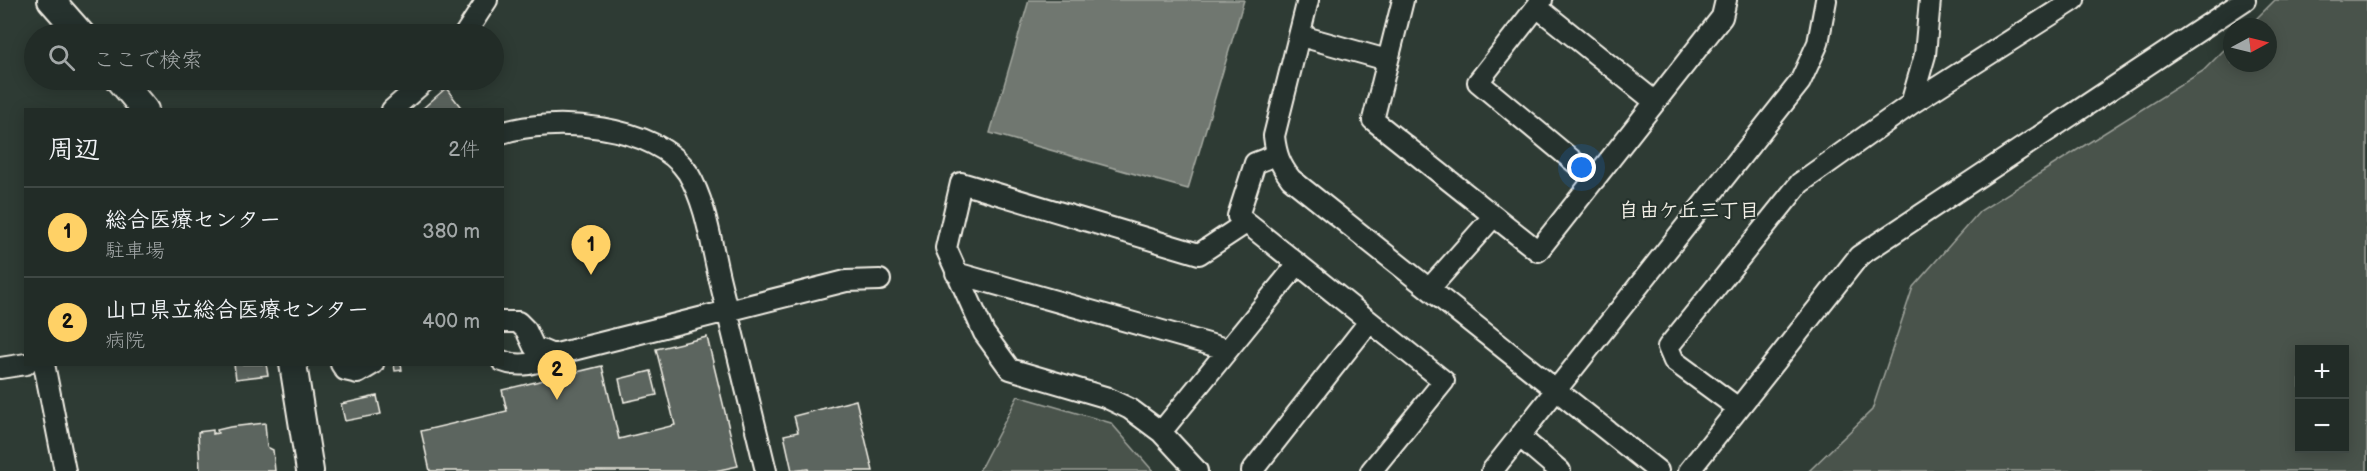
<!DOCTYPE html>
<html lang="ja">
<meta charset="utf-8">
<style>
body{margin:0;font-family:"Balsamiq Sans","Klee One",sans-serif;background:#2a342f;color:#f1f3f6}
.controls{position:absolute;right:18px;bottom:18px;display:grid;overflow:hidden;border-radius:0px;box-shadow:0 3px 15px #0003}
.controls button{width:54px;height:54px;display:grid;place-items:center;padding:0;border:0;border-bottom:2px solid #3f4844;background:#222c27;color:#f1f3f6;font:30px sans-serif}
.compass{position:absolute;left:2223px;top:18px;width:54px;height:54px;border-radius:50%;background:#222c27;box-shadow:0 3px 15px #0003;rotate:83deg}
.you{position:absolute;left:1582px;top:168px;width:21px;height:21px;margin:-15px;border:4px solid #fff;border-radius:50%;background:#1a73e8;box-shadow:0 0 0 9px #1a73e833}
.badge{display:grid;place-items:center;width:39px;height:39px;border-radius:50%;background:#ffd166;color:#111;font-size:20px;font-weight:700}
.pin{position:absolute;translate:-50% -50px;filter:drop-shadow(0 2px 3px #0008)}
.pin::after{content:'';position:absolute;top:32px;width:21px;height:18px;background:inherit;clip-path:polygon(0 0,100% 0,50% 100%)}
.list{margin:0;padding:0;list-style:none}
h2{display:flex;justify-content:space-between;align-items:center;height:78px;margin:0;padding:0 24px;font-size:26px}
h2 small{font-size:20px;font-weight:400;color:#a2a7a7}
.list li{display:grid;grid-template-columns:39px 1fr auto;gap:18px;align-items:center;box-sizing:border-box;height:90px;padding:0 24px;border-top:2px solid #3f4844}
.list b{display:block;font-size:22px;white-space:nowrap}
.list p{margin:0;font-size:20px;white-space:nowrap;color:#a2a7a7}
.list em{font-size:20px;font-style:normal;color:#a2a7a7}
.icon{flex:none;width:33px;height:33px;fill:none;stroke:currentColor;stroke-width:2;stroke-linecap:round;stroke-linejoin:round}
.map{position:relative;flex:none;width:2367px;height:471px;overflow:hidden}
.search{position:absolute;background:#222c27;box-shadow:0 3px 15px #0003;left:24px;top:24px;width:480px;height:66px;display:flex;align-items:center;gap:15px;box-sizing:border-box;padding:0 21px;border-radius:33px;color:#a2a7a7;font-size:22px}
.panel{position:absolute;background:#222c27;box-shadow:0 3px 15px #0003;left:24px;top:108px;width:480px;height:258px;border-radius:0px}
.map>svg:first-child{display:block}
</style>
<div class="map">
<svg width="2367" height="471" viewBox="0 0 2367 471">
<rect width="100%" height="100%" fill="#2e3b34"/>
<filter id="ink" filterUnits="userSpaceOnUse"><feTurbulence type="fractalNoise" baseFrequency=".0167" numOctaves="2"/><feDisplacementMap in="SourceGraphic" scale="12" xChannelSelector="R" yChannelSelector="G"/><feConvolveMatrix kernelMatrix="1 2 1 2 8 2 1 2 1" color-interpolation-filters="sRGB"/></filter>
<g filter="url(#ink)">
<path fill="#48524c" stroke="#9ea29a" stroke-width="1.5" fill-rule="evenodd" d="M2275,0H2367V471H1809L1872,410L1913,287L1980,211L2203,71L2232,42V63H2268V27H2248ZM2300,350H2344V448H2300Z
M1018,396L1111,423L1153,471H979Z"/>
<path fill="#6f7770" stroke="#a4a8a0" stroke-width="1.5" d="M1029,0H1244L1188,189L990,133Z"/>
<path fill="#5c655e" stroke="#f4f1e8" stroke-width="1.5" d="M446,88L463,110H421Z
M707,337L738,466L715,471H430L421,431L507,411L502,390L602,366L619,439L675,425L656,349Z
M234,364H266L268,375L236,379Z
M394,364H401L402,370L395,371Z
M651,371L657,395L624,402L619,379Z
M377,396L381,414L345,421L341,404Z
M856,400L873,471H809L808,469L792,471L784,435L798,432L794,416Z
M265,423L267,447L273,450L275,471H200L198,432L213,430V434L218,433L217,430L230,427Z"/>
<g fill="none" stroke-linecap="round" stroke-linejoin="round">
<defs>
<path id="minor" d="M1308,0L1274,136C1276,154 1280,165 1291,179L1658,471
M1403,0L1373,120L1538,251L1722,17L1726,0
M1542,0L1478,82L1595,179
M1537,7L1654,101
M465,34L487,0
M1301,36L1387,60
M1911,104L1925,55L1930,0
M392,110L426,80
M502,133C552,116 657,124 688,173C706,203 711,243 719,277C735,342 750,406 766,471
M1276,155L1255,163L1238,216L1444,381L1371,471
M956,273L1226,349
M1429,289L1493,217
M502,322H518L526,330L534,347L553,355
M502,361C519,368 538,364 553,355L846,281L880,280
M44,364L65,471
M341,364L345,370L358,373L373,364
M0,368L26,364
M1738,408L1674,361L1668,347L1800,183L1911,104L2074,0
M1161,432L1297,265
M1519,436L1560,471
M1197,471L1161,432L1130,409L1105,397L1010,369L984,333L946,248L961,183L1199,254L1246,223
M1252,471L1369,322
M1492,471L1800,82L1818,43L1826,0
M1689,471L1859,256L2245,0"/>
<path id="major" d="M51,0L81,34
M120,80L145,110
M293,364L310,471"/>
</defs>
<use href="#minor" stroke="#f4f1e8" stroke-width="24"/>
<use href="#major" stroke="#f4f1e8" stroke-width="30"/>
<use href="#minor" stroke="#26332d" stroke-width="20"/>
<use href="#major" stroke="#26332d" stroke-width="26"/>
</g>
</g>
<g text-anchor="middle" stroke-width="4.5" stroke-linejoin="round" paint-order="stroke">
<g font-size="20" font-weight="bold" fill="#f4f1e8" stroke="#26332d">
<text x="1689" y="217">自由ケ丘三丁目</text>
</g>
</g>
</svg>
<div class="controls">
<button>+</button>
<button>−</button>
</div>
<svg class="compass" viewBox="-18 -18 36 36"><path d="M0-13l5 13h-10z" fill="#e53935"/><path d="M0 13l5-13h-10z" fill="#a2a7a7"/></svg>
<div class="you"></div>
<div class="pin badge" style="left:591px;top:275px">1</div>
<div class="pin badge" style="left:557px;top:400px">2</div>
<div class="search"><svg class="icon" aria-label="search" viewBox="0 0 24 24"><circle cx="10" cy="10" r="6"/><path d="M15 15l6 6"/></svg>ここで検索</div>
<section class="panel">
<h2>周辺<small>2件</small></h2>
<ul class="list">
<li><span class="badge">1</span><div><b>総合医療センター</b><p>駐車場</p></div><em>380 m</em></li>
<li><span class="badge">2</span><div><b>山口県立総合医療センター</b><p>病院</p></div><em>400 m</em></li>
</ul>
</section>
</div>
